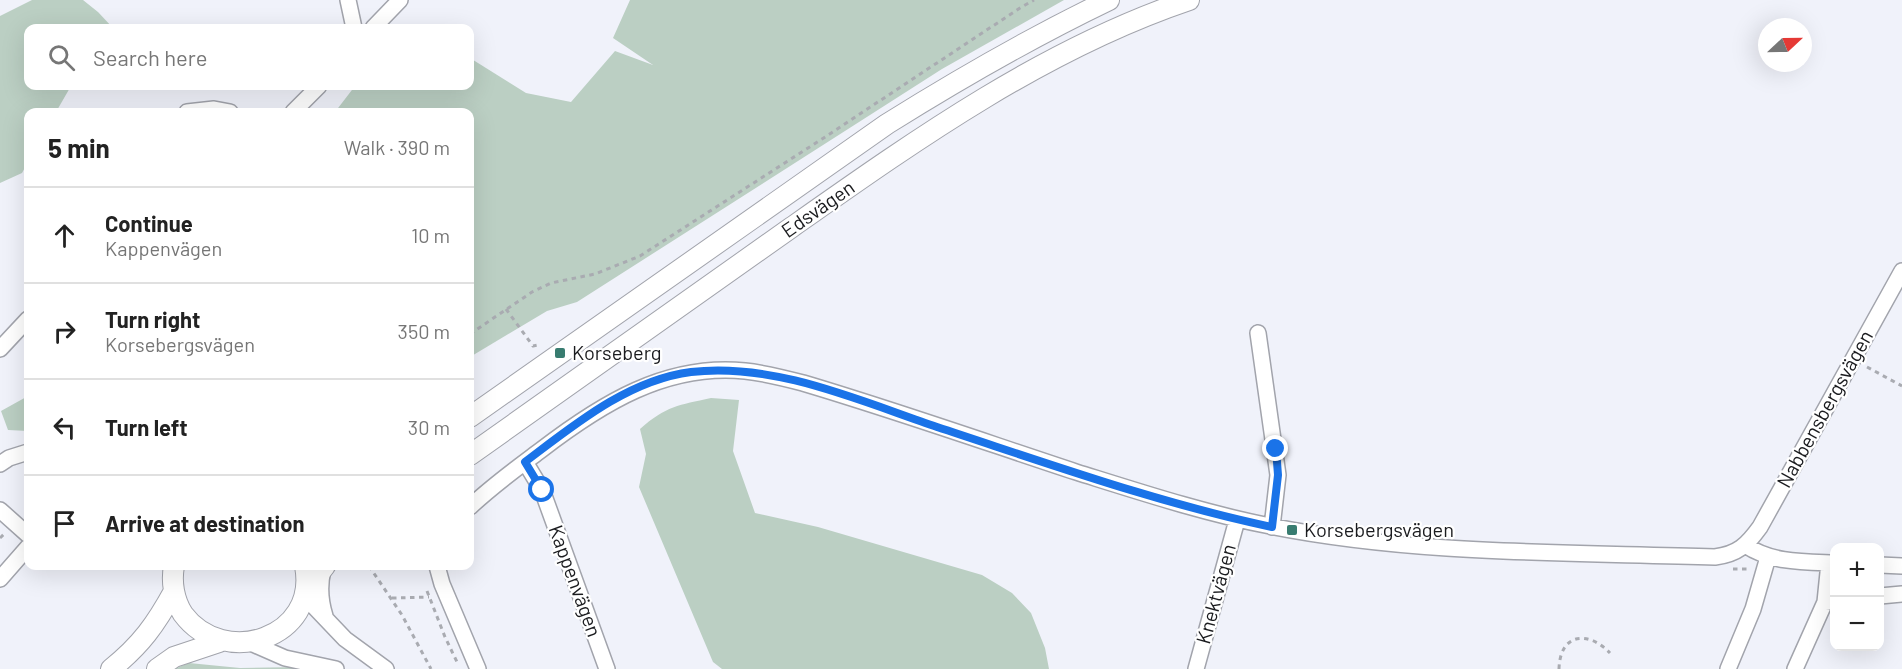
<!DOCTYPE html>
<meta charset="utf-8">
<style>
body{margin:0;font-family:Barlow,sans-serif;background:#f2f2f2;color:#222}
.controls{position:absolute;right:18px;bottom:18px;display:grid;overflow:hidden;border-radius:12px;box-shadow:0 6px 24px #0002}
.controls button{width:54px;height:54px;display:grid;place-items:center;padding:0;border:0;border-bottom:2px solid #e0e0e0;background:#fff;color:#222;font:30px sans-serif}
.compass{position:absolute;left:1758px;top:18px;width:54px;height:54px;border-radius:50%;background:#fff;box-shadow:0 6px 24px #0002;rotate:68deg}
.stop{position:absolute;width:18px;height:18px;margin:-14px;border:4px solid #1a73e8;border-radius:50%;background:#fff}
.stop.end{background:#1a73e8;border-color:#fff;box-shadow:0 2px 6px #0008}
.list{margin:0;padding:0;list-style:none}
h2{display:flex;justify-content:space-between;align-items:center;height:78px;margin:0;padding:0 24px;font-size:26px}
h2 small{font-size:20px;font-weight:400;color:#767676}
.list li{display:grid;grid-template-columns:39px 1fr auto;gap:18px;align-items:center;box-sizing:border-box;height:96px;padding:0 24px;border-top:2px solid #e0e0e0}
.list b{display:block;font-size:22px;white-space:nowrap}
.list p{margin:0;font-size:20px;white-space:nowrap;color:#767676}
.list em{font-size:20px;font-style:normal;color:#767676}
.icon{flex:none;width:33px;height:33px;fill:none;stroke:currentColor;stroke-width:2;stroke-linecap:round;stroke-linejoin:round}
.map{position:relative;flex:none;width:1902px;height:669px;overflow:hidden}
.search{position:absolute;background:#fff;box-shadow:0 6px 24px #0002;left:24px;top:24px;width:450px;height:66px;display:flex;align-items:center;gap:15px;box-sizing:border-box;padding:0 21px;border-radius:12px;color:#767676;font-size:22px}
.panel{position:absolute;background:#fff;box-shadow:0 6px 24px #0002;left:24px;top:108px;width:450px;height:462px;border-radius:12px}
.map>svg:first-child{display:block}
</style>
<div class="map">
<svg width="1902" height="669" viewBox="0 0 1902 669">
<rect width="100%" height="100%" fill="#f0f2fa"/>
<path fill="#bbcfc3" d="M32,0H83L98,12L113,28H28V86H71L56,112H28V162L22,173L0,183V16Z
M630,0H1064L942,69L577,302L547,311L470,357V112H335L355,86H470V58L526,93L571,102L615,51L653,65L613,38Z
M28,396V431L8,430L1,411Z
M711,398L739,400L733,451L755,513L818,527L982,575L1012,593L1031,613L1045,648L1049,669H722L713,662L639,487L646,454L640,429C666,406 679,405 711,398Z
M189,663L240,668L300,667L306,669H174Z"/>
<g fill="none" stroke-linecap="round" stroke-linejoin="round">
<defs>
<path id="minor" d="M348,0L354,28
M373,28L400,0
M187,112L214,109L230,112
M293,112L319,86
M1258,333L1278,475L1272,527
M0,349L28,319
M525,462L542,490L607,669
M0,464L9,458L28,452
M470,507C492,486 517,468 541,450C601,404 666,363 745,371C764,373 784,378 803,383C894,410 985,442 1076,472C1140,492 1204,513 1270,526C1416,555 1567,552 1715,557C1738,554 1747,545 1760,527L1902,271
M0,510L28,535
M1745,545C1772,563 1803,562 1834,563
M1829,563L1825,602L1834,601
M1880,565L1902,566
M437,566L442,584L478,669
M323,570C319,586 320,600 325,616
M0,579L28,547
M304,596L345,639L386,669
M1880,596L1902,594
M253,644L285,658L336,669
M1196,669L1237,520
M1728,669L1753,609L1768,557
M1795,669L1825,602"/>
<path id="major" d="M470,417L887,124C959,79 1032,37 1109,0
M470,455C577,379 684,303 792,227C917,139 1044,49 1189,0
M174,566C171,582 174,600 183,614C224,669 319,638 305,566
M306,590L325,566
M111,669C141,645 156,624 174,591
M157,669L174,657L219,642"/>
</defs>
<use href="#minor" stroke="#a2a4ac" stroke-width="18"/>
<use href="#major" stroke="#a2a4ac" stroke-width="22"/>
<path stroke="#a9abb1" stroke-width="3" stroke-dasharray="4.5 4.5" stroke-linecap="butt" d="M506,309L533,346L538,345
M470,334L532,292L551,283L595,274L640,256L822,139L1020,8L1034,0
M1867,367L1902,386
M0,538L6,532
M369,566L402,615L431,669
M1733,569H1751
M427,591L445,637L457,662
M392,598L429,597
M1559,669C1560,633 1588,630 1610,653"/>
<use href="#minor" stroke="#fff" stroke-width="15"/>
<use href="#major" stroke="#fff" stroke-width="20"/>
</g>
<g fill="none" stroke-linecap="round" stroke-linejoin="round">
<path stroke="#1a73e8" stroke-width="8" d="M542,490L525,462C574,425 628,380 691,372C774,362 860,401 937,427C1047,463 1158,503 1272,527L1278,475L1276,449"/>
</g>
<g fill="#387c70" stroke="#fff" stroke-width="2">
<rect x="554" y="347" width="12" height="12" rx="3"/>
<rect x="1286" y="524" width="12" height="12" rx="3"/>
</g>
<g text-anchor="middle" stroke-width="4.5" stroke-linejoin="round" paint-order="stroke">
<g font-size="20" fill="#1a1b1e" stroke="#fff">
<text transform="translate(818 209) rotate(-35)" y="7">Edsvägen</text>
<text transform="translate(1825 409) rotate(-61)" y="7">Nabbensbergsvägen</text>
<text transform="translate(575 581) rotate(70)" y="7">Kappenvägen</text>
<text transform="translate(1216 594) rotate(-75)" y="7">Knektvägen</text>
</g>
<g font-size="20" fill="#1a1b1e" stroke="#fff" text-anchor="start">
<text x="572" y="360">Korseberg</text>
<text x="1304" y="537">Korsebergsvägen</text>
</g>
</g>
</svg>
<div class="controls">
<button>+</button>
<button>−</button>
</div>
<svg class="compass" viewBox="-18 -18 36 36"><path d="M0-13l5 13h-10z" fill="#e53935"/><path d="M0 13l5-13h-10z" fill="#767676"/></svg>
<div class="stop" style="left:542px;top:490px"></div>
<div class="stop end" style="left:1276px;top:449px"></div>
<div class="search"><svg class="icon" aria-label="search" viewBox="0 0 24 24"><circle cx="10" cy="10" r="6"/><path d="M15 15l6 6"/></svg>Search here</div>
<section class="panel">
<h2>5 min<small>Walk · 390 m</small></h2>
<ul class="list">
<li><svg class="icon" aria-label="ahead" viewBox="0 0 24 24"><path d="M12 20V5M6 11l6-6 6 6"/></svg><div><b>Continue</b><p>Kappenvägen</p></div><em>10 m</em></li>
<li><svg class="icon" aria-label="right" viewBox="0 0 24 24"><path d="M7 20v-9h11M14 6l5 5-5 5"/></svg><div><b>Turn right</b><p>Korsebergsvägen</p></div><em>350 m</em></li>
<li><svg class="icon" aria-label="left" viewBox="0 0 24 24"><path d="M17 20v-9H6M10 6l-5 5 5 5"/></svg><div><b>Turn left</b></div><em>30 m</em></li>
<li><svg class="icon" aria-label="arrive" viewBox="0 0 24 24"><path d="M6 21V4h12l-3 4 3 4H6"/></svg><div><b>Arrive at destination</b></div></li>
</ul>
</section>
</div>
